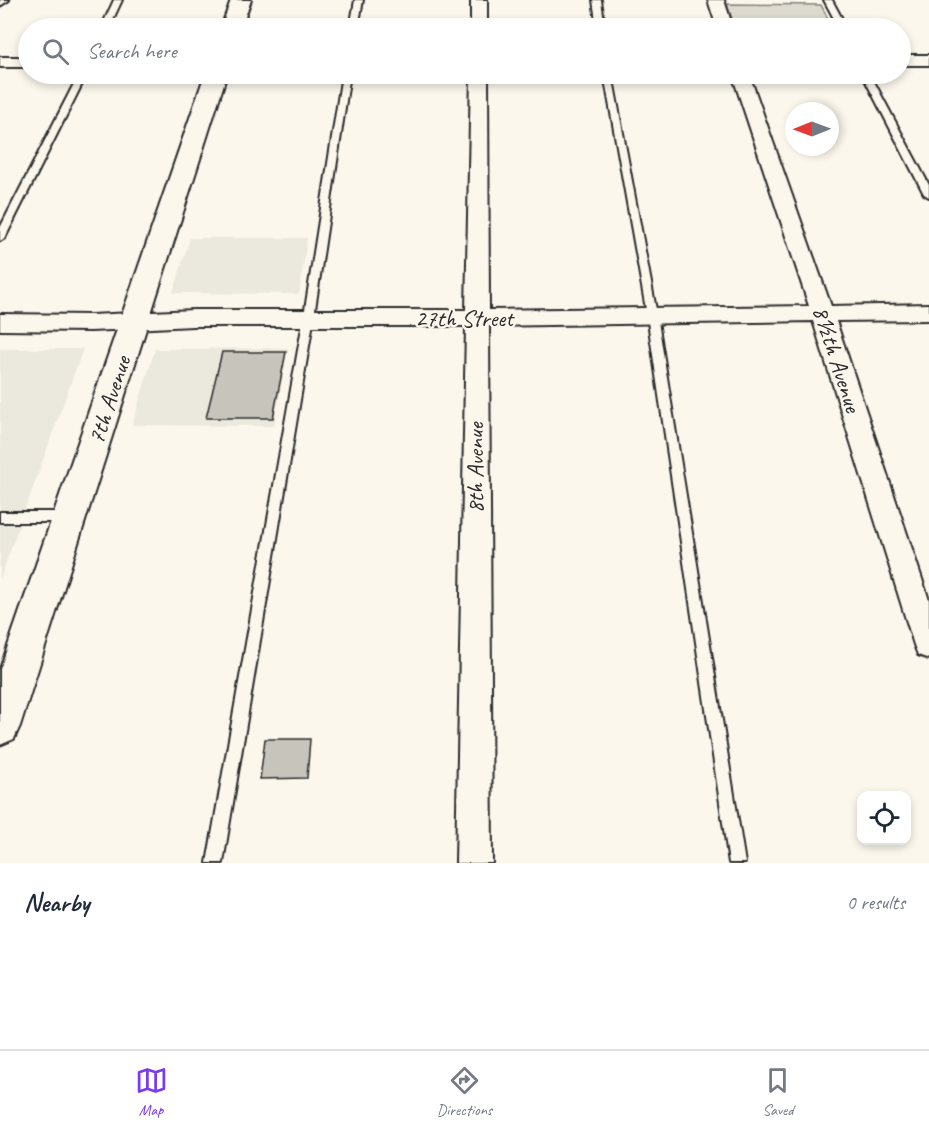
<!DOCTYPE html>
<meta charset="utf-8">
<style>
body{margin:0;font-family:Caveat,sans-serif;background:#f2f2f3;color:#1f2937}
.controls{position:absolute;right:18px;bottom:18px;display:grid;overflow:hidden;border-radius:12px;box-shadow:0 3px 9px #0003}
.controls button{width:54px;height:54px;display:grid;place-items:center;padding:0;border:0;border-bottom:2px solid #e0e1e3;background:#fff;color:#1f2937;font:30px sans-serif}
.compass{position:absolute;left:785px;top:102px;width:54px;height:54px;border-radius:50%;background:#fff;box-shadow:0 3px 9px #0003;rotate:269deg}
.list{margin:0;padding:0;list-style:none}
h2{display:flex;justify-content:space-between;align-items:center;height:78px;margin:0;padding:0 24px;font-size:26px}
h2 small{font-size:20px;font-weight:400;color:#747a83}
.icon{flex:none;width:33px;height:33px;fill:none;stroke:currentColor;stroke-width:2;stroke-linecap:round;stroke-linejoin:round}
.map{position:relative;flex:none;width:929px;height:863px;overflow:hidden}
.search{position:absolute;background:#fff;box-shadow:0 3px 9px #0003;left:18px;right:18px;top:18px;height:66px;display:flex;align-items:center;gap:15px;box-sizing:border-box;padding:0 21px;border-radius:33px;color:#747a83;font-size:22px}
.sheet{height:186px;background:#fff}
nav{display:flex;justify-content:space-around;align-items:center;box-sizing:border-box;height:84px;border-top:2px solid #e0e1e3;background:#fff;font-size:16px;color:#747a83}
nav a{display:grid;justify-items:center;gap:3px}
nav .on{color:#7c3aed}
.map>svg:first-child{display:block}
</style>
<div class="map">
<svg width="929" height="863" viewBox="0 0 929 863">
<rect width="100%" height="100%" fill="#fbf7ec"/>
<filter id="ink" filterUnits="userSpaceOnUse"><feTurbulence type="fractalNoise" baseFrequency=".0167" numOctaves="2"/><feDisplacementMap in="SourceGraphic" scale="12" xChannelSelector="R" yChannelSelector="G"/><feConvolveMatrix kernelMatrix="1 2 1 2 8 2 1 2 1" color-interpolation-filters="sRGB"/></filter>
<g filter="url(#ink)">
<path fill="#ebe8de" d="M190,238H307L299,294L173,293Z
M288,348L274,426L132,425L155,349Z
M0,349H83L0,579Z"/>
<path fill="#dddad0" stroke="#84827e" stroke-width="1.5" d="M727,4L821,5L833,28H735Z"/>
<path fill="#c7c4bc" stroke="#2b2b2b" stroke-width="1.5" d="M222,352H286L273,418H206Z
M265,739H310L307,778L260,779Z"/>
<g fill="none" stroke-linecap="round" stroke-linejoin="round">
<defs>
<path id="service" d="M114,0H122L109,28H101Z
M355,0H363L358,28H350Z
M593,0H601L605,28H597Z
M824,0H832L847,28H839Z
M79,74H87L5,238L0,241V228Z
M342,74H350L314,316L223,863H207L304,316Z
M604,74H612L657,315L745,863H729L647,315Z
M862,74H870L929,185V197L924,194Z
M0,512H68L73,513L74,517L73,521L68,522H0Z"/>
<path id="minor" d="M0,0H9L0,6Z
M471,0H487V28H471Z
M708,0H724L733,28H717Z
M900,55H929V65H900Z
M0,57H28V67H0Z
M471,74H488L489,310L809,306L732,74H749L831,306L929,304V320L836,321L929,600V659L918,655L914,645L813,321L489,326L492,863H456L466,326H193L91,331L0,330V314L91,315L193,310H466Z"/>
<path id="tertiary" d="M231,0H251L241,28H221Z
M205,74H227L20,726L14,739L0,745V669Z"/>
</defs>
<use href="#service" stroke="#2b2b2b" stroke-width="4"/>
<use href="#minor" stroke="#2b2b2b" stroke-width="4"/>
<use href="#tertiary" stroke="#2b2b2b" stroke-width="4"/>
<use href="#service" fill="#fbf7ec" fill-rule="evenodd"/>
<use href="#minor" fill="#fbf7ec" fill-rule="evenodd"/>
<use href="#tertiary" fill="#fbf7ec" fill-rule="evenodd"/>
</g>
</g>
<g text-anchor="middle" stroke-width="5" stroke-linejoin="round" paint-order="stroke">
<g font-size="24" fill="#2b2b2b" stroke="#fbf7ec">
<text x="464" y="326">27th Street</text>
<text transform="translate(837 359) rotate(72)" y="8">8½th Avenue</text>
<text transform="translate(109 400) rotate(-72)" y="8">7th Avenue</text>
<text transform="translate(475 468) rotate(-90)" y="8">8th Avenue</text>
</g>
</g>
</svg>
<div class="controls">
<button><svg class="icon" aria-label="locate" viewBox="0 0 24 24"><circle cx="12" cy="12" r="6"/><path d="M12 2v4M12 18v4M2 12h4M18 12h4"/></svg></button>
</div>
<svg class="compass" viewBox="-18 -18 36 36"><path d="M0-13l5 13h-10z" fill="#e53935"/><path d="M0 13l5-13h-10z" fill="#747a83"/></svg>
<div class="search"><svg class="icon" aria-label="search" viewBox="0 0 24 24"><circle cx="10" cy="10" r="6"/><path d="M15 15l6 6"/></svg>Search here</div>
</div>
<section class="sheet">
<h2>Nearby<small>0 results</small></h2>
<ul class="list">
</ul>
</section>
<nav>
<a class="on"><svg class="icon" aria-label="map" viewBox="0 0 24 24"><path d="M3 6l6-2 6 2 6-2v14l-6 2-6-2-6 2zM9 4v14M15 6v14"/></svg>Map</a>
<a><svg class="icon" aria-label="directions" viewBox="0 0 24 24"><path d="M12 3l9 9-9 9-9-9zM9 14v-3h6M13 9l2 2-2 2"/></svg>Directions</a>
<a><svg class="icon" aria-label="saved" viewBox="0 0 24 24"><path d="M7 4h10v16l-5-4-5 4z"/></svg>Saved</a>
</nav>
